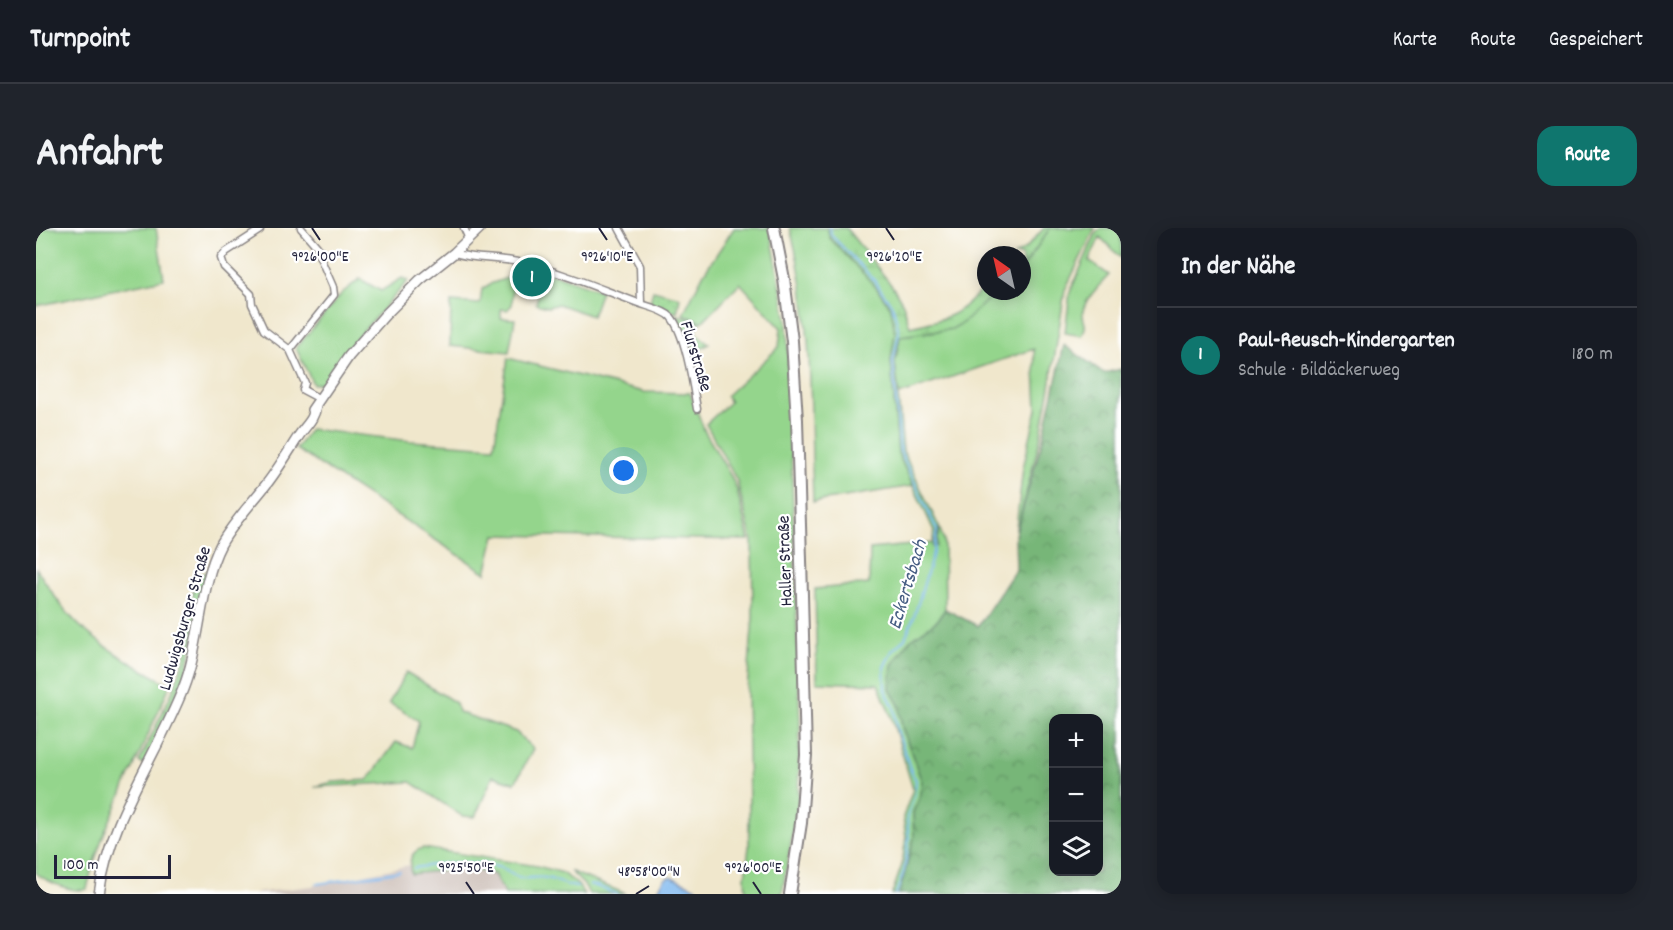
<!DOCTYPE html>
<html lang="de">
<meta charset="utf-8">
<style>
body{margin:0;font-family:Dekko,sans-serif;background:#20242c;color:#f1f3f6}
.controls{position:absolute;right:18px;bottom:18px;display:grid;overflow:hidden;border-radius:12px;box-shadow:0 3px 15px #0003}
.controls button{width:54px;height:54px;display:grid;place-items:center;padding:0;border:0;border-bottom:2px solid #363941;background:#171b24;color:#f1f3f6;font:30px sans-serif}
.compass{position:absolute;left:941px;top:18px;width:54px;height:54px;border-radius:50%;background:#171b24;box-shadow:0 3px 15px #0003;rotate:326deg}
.scale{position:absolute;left:18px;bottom:15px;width:117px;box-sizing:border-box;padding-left:6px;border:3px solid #22223b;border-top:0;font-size:16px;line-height:21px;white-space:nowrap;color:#22223b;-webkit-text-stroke:4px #fff;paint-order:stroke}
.you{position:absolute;left:588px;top:243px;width:21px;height:21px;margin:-15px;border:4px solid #fff;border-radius:50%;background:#1a73e8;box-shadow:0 0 0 9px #1a73e833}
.badge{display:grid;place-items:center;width:39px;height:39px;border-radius:50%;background:#0f766e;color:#fff;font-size:20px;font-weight:700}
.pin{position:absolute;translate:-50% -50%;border:3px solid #fff;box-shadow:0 2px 6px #0006}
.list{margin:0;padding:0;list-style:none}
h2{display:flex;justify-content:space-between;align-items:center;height:78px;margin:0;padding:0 24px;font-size:26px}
h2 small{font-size:20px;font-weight:400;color:#9ea1a6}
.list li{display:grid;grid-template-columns:39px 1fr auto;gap:18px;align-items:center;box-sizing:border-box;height:96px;padding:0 24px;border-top:2px solid #363941}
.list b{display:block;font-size:22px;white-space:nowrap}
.list p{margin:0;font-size:20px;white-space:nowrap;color:#9ea1a6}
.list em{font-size:20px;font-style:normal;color:#9ea1a6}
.icon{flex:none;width:33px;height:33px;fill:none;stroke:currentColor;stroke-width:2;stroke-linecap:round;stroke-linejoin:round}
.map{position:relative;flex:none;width:1085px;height:666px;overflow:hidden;border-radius:18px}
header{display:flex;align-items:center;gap:36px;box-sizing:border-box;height:84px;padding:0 30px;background:#171b24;border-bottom:2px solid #363941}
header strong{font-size:28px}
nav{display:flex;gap:33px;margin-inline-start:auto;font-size:21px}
.intro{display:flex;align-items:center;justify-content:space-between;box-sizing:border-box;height:144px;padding:0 36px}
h1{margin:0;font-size:42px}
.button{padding:15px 27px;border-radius:18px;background:#0f766e;color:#fff;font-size:21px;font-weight:700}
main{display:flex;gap:36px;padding:0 36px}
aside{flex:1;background:#171b24;border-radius:18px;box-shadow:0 3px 15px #0003}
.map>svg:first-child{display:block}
</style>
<header>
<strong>Turnpoint</strong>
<nav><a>Karte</a><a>Route</a><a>Gespeichert</a></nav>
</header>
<div class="intro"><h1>Anfahrt</h1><a class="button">Route</a></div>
<main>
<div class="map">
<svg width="1085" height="666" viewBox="0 0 1085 666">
<defs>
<pattern id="forest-crowns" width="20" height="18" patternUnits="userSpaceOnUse" patternTransform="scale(1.5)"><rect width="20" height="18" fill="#77b678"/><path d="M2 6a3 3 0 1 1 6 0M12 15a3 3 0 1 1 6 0" fill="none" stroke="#619464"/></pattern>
<pattern id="wetland-marsh" width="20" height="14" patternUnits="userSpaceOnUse" patternTransform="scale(1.5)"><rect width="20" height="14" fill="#94d58c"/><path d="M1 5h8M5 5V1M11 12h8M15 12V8" fill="none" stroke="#7fb77a"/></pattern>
<pattern id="garden-dots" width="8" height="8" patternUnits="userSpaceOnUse" patternTransform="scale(1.5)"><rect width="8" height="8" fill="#94d58c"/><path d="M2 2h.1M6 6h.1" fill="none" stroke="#7fb77a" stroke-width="1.8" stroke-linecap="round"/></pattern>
</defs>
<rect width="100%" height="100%" fill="#fff"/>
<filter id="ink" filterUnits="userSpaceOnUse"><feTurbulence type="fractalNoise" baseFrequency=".0167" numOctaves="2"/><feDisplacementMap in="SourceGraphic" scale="12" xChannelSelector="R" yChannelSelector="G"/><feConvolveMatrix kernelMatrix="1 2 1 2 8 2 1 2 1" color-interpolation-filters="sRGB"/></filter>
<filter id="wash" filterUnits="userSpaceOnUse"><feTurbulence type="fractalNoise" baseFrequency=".008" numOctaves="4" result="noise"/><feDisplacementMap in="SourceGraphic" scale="24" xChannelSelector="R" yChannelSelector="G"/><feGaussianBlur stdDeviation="1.35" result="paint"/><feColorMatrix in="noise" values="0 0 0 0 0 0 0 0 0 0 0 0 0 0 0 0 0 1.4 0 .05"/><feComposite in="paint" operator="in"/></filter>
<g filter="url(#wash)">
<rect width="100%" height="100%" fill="#f0e7cc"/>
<path fill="#cec1ba" d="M374,637L376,646L430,640L458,646L469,666H212L276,658Z"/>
<path fill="#94d58c" stroke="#5b7c64" stroke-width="1.5" d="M0,0H120L128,51L0,78Z
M698,0H734L751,93L764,497L762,574L746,666H710L709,649L713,619V578L711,463L717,389L716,313L701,253L670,196L694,174L690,168L743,119L745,100L704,55L666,94L647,86L668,45Z
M754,0H791L794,10L841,60L855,80L859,105L855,132L862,225L877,258L777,274C774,183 778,89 754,0Z
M1014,0H1059L1029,62L1014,159L1004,211L979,308L987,240L1001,181L998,121L863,167L859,134L864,108L915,101L961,63H986V41Z
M1065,0H1085V30L1064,9L1053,33L1073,47C1066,55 1047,73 1047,84C1046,96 1053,93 1046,108L1029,105L1034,64L1060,5Z
M507,45L517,46L565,63L556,88L522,76L512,79L500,76Z
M474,49L477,50L476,77L471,82L465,81V90L479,91L473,124L414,118L415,74L444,76L446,61L454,56Z
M366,50L372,53L317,114L286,155L277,156L260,120L306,65L324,51L345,63Z
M472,130L608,164L654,165L669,204L696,250L701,262L713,312L459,307L450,345L260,221L274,201L375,213L458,219Z
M903,299L908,312L909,381L902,392L874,413L856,438L854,461L863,477L866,499L886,554L883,571L877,584L878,610L863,666H856L866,637L870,609L867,589L877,561L855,488L842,456L781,454L779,361L833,356L834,321L897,315L900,318Z
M0,340C13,360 27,383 45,399C72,423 103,440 134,457L67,608L56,640L51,661C39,666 11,654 0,645Z
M171,343L151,443L108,537L103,534L138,460L148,432L154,409L158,352Z
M370,444L420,475L422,484L480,504L497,521L479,555L457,548L439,589L426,588L375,554L278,559L297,554L332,552L360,514L376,520L383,493L353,475Z
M387,620L501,638L524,644L535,651L542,657L548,666H469L458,646L430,640L375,646C373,634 373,624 387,620Z
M534,643L536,644L590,666H553L549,658Z"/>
<path fill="url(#forest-crowns)" stroke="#4c6c5a" stroke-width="1.5" fill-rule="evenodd" d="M1028,117L1068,145L1085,141V666H863L878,610L877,584L883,571L886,554L866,499L863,477L854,461L856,437L874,412L902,392L909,381L942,398L980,341L979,308L1007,210ZM1017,490H1062V644H1017Z"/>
<path fill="url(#wetland-marsh)" stroke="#5b7c64" stroke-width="1.5" d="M791,0H810L857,59L867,76L874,99C914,90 922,88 950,57V63H961L928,94L916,101L864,108L859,134L867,223L903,299L900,318L896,319L898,303L862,225L855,132L859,105L855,80L841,60L794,10Z
M1008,0H1014L986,41V27H979L991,19Z"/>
<path fill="url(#garden-dots)" stroke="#5b7c64" stroke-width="1.5" d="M617,62L644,69L641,85L614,75Z
M641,87L664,94L659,104L673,116L657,126H653L652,124L657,120L655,113L651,114Z"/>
<path fill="#7eb8ef" stroke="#506d95" stroke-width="1.5" d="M632,649H636L673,666H619L628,652Z"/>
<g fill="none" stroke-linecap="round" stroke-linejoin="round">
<path stroke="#7eb8ef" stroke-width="2" d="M793,0L796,8L838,52L857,79L863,104L857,133L864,223L901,302L896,329L878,389L869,410L856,423L848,439L849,462L858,479L861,501L875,543L880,552L879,566L871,589L873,611L868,643L860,666
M378,640C407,635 433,632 462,639C470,641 477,649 487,650C495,651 502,648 510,650C521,652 530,658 541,659
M281,656L364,643
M554,657L560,658L581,666"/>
</g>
</g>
<g filter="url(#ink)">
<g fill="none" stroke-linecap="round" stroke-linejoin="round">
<defs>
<path id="street" d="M224,0V2L190,24L185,30L188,39L215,66L216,76L228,102L254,122L269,155L267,162L284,171
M428,0L433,11
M583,0L604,38L605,76C614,79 628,82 635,89C650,107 657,157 661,181
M418,25C440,32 460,29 482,34C524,43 564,61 605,76
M254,122L298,67L297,59L283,27L284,22L265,0"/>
<path id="secondary" d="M276,182L313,128L349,87L384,52L418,25L444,0
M63,666C73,592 120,529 147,461C165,416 163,358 185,316C197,295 214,277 229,258C241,243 251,226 262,209C269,198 278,192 280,178"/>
<path id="primary" d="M738,0L748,51L756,113L761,192L766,367L770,527L765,595L754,666"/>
</defs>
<use href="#street" stroke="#898484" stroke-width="9"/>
<use href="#secondary" stroke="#898484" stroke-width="12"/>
<use href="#primary" stroke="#898484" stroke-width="14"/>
<use href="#street" stroke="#fff" stroke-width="6"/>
<use href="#secondary" stroke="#fff" stroke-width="9"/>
<use href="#primary" stroke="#fff" stroke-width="10"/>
</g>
</g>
<path fill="none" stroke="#22223b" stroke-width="2" d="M276,0L284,12M563,0L571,12M850,0L858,12M430,654L438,666M717,654L725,666M600,666L613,658"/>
<g text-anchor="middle" stroke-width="4.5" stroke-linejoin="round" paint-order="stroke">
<g font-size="18" fill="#22223b" stroke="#fff">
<text transform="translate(661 128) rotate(73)" y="6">Flurstraße</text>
<text transform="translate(748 333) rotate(-92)" y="6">Haller Straße</text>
<text transform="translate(148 390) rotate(-74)" y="6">Ludwigsburger Straße</text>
</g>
<g font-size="20" font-style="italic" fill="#475e83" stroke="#fff">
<text transform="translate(870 356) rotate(-73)" y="7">Eckertsbach</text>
</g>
</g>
<g font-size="15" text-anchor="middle" fill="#22223b" stroke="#fff" stroke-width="4.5" stroke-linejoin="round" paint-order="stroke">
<text x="284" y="33">9°26'00"E</text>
<text x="571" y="33">9°26'10"E</text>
<text x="858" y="33">9°26'20"E</text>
<text x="430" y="644">9°25'50"E</text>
<text x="717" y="644">9°26'00"E</text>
<text x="613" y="648">48°58'00"N</text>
</g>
</svg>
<div class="controls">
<button>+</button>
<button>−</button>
<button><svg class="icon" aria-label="layers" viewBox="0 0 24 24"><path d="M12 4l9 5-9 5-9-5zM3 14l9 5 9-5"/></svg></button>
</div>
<svg class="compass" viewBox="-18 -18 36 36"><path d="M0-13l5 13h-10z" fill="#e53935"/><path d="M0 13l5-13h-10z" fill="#9ea1a6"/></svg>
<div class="scale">100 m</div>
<div class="you"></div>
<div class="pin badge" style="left:496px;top:49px">1</div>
</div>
<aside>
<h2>In der Nähe<small></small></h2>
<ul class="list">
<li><span class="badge">1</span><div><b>Paul-Reusch-Kindergarten</b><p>Schule · Bildäckerweg</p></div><em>180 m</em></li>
</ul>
</aside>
</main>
